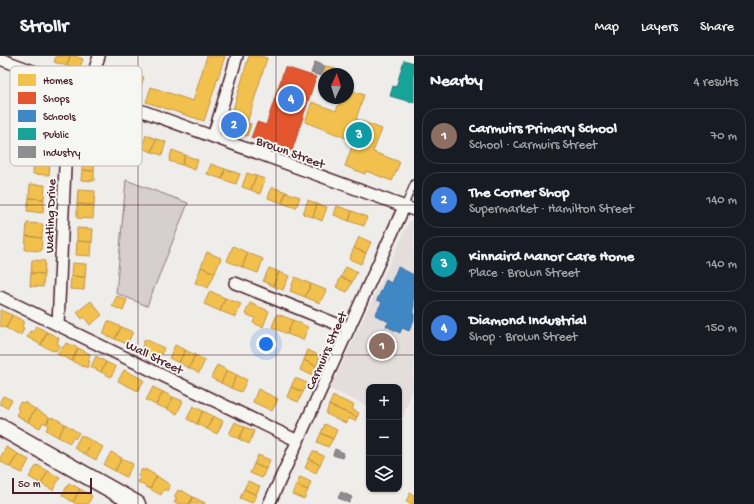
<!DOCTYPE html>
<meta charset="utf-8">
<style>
body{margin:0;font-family:"Gochi Hand",sans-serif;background:#20242c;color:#f1f3f6}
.controls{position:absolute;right:12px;bottom:12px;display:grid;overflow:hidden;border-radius:8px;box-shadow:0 1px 3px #0004}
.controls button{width:36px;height:36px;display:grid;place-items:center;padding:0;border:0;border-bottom:1px solid #363941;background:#171b24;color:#f1f3f6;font:20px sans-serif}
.compass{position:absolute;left:318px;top:12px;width:36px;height:36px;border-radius:50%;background:#171b24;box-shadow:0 1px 3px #0004;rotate:4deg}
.scale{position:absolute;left:12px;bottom:10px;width:80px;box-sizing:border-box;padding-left:4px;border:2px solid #4a1f2b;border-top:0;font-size:11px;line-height:14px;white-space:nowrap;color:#4a1f2b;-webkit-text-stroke:3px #f6f6f2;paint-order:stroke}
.you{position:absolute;left:266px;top:288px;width:14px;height:14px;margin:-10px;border:3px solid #fff;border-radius:50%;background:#1a73e8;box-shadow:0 0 0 6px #1a73e833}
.badge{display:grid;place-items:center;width:26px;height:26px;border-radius:50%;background:#d1495b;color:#fff;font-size:13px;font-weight:700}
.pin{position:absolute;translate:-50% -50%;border:2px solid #fff;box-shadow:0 1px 4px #0006}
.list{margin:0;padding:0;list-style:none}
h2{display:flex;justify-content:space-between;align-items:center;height:52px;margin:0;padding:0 16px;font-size:17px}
h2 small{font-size:13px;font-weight:400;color:#9ea1a6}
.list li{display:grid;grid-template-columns:26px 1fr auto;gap:12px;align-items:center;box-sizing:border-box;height:56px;margin:0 8px 8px;padding:0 8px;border:1px solid #363941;border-radius:16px}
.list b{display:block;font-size:15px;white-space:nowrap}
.list p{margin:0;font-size:13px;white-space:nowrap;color:#9ea1a6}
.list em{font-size:13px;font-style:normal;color:#9ea1a6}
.icon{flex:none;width:22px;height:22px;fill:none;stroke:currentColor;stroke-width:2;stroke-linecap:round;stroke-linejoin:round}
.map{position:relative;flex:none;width:414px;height:448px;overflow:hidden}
header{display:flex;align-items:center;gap:24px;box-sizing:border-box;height:56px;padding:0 20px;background:#171b24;border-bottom:1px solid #363941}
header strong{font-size:19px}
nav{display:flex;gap:22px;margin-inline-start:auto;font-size:14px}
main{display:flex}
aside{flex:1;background:#171b24}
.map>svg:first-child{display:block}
</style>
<header>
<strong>Strollr</strong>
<nav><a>Map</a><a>Layers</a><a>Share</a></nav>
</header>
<main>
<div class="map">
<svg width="414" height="448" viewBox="0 0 414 448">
<rect width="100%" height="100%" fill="#efedea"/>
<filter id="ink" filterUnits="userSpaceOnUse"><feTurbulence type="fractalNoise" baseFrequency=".025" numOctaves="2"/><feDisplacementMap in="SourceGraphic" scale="8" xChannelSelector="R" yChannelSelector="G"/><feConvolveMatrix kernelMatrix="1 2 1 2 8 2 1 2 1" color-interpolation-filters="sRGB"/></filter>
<g filter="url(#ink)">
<path fill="#e3dedc" d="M410,164L414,165V331L401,366L399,365V331H369V351L330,333Z"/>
<path fill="#d7cfce" stroke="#90777c" d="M126,124L188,147L147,250L116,237Z"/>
<path fill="#f2c14e" stroke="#c09044" d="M56,0H70L67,10L54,6Z
M70,0H75L83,3L79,14L67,10Z
M207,0H225L204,65L146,46L151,31L193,45Z
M249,0H261L267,2L247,67L251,68L247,80L227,74Z
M326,10L336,13L334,18H324V20L323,19Z
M131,17L144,21L139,36L126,32Z
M348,33L364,39L356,63L382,73L373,96L400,106L392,125L366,115L365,118L345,110L354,85L305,66L312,46L336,55L341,42H348Z
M146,79L156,83L152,96L142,92Z
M156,83L166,86L162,99L152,96Z
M172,94L185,99L182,109L169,105Z
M185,99L198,104L195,114L182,109Z
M82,103L95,104L94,115L82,114Z
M34,105L50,106L49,119L33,118Z
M211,108L225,113L222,123L207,118Z
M225,113L240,118L236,128L222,123Z
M82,114L94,115V125L81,124Z
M247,117L256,120L251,134L242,131Z
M256,120L265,123L260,138L251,134Z
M30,128L45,129L44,143L29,142Z
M272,131L286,136L282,147L268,142Z
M78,134L95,135L94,149L77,148Z
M286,136L300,141L296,152L282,147Z
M29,142L44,143L43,157L27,155Z
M308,144L317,148L313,161L303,158Z
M77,148L94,149L93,163L77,162Z
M317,148L327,151L322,165L313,161Z
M337,150L352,155L349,165L334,159Z
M352,155L367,161L364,170L349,165Z
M27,167L43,168L42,182L26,180Z
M77,172L93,173L92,186L77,185Z
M26,180L42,182L41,195L25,194Z
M359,181L371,186L366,197L354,192Z
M77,185L92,186L91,200L76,199Z
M233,190L248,197L242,211L227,205Z
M354,192L366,197L361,208L349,203Z
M207,196L221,202L215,217L201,211Z
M248,197L263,203L258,217L242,211Z
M32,204L45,205L44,218L31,217Z
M72,207L86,208L85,221L71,220Z
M201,211L215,217L208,232L195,227Z
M346,211L357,216L352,226L341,221Z
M269,212L279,216L273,230L263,225Z
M279,216L289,220L283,234L273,230Z
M31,217L44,218L43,231L30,230Z
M71,220L85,221L84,234L70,233Z
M295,221L311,228L305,241L290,235Z
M341,221L352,226L347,236L336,231Z
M311,228L326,234L320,247L305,241Z
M210,235L225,242L220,255L204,248Z
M117,240L127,244L123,255L112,250Z
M225,242L241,248L236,261L220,255Z
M91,245L102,259L90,269L84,261L82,263L77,256Z
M250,247L269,255L263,271L253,267L255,262L245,258Z
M0,254L12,259L6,272L0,270Z
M277,258L293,264L287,278L272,271Z
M12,259L24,265L22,271L24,272L21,279L18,277V279L6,272Z
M293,264L308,271L303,284L287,278Z
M108,265L121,271L115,283L103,278Z
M36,270L47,276L41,289L27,281L30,275L33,276Z
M121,271L133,276L127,288L115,283Z
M47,276L59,282L57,288L60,289L56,295L54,294L53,295L41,289Z
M145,283L164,292L159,304L140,296Z
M66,287L78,292L72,305L57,298L61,291L63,292Z
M175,289L185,294L179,307L169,302Z
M78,292L90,298L88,304L90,305L87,312L84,310V311L72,305Z
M185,294L195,299L189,312L179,307Z
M308,294L320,300L316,310L304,304Z
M195,299L205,304L199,317L189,312Z
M96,300L106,306L101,316L91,311Z
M304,304L316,310L312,319L300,314Z
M106,306L116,311L111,321L101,316Z
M217,309L227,314L221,327L211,322Z
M124,314L144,324L138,335L118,325Z
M227,314L237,319L231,332L221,327Z
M237,319L247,324L241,336L231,332Z
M295,322L307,327L303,336L291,331Z
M153,331L163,336L156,349L146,344Z
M291,331L303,336L298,346L287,341Z
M258,333L278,343L272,355L253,346Z
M163,336L173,341L167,353L156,349Z
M3,340L12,344L7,352L0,348V345Z
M333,340L354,349L352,353L359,357L357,361L329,349Z
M173,341L183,345L177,358L167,353Z
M20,346L23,347L24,346L35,353L28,366L16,359L19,354L17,352Z
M329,349L357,361L355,365L348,362L346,367L326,358Z
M193,350L203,355L197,368L187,363Z
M35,353L49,361L46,368L43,366L40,372L28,366Z
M203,355L213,360L207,373L197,368Z
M213,360L223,365L217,378L207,373Z
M50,361L53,363V361L65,368L58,381L46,374L49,369L47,368Z
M235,366L245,371L239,383L229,378Z
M65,368L79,377L75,383L73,381L70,387L58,381Z
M325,368L337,374L333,383L321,377Z
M245,371L254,375L249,388L239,383Z
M321,377L333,383L328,391L317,386Z
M81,379L92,385L85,398L74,392Z
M92,385L103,391L96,404L85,398Z
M6,391L18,398L10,411L0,405V402Z
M313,395L324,400L320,409L309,403Z
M111,396L122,402L115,415L104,409Z
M18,398L29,404L22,417L10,411Z
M258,399L270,404L266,413L254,408Z
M122,402L133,408L126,421L115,415Z
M309,403L320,409L316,417L305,412Z
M254,408L266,413L262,422L250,417Z
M37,409L48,415L41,428L29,421Z
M142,413L144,415L145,413L157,420L150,433L138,426L141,421L138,420Z
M48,415L60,422L53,434L41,428Z
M157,420L170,429L167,435L164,433L161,439L150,433Z
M300,421L311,426L308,434L296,429Z
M248,425L260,430L256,439L244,433Z
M69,427L80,433L73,446L62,439Z
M296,429L308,434L304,443L292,438Z
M80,433L92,440L88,448H77L73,446Z
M244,433L256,439L252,447L240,442Z
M178,434L181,436V434L193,441L189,448L174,447L177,442L174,441Z
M410,437L414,439V448L406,446Z
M193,441L205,447L204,448H189Z"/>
<path fill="#e4572e" stroke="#b6462d" d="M285,11L316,21L292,95L251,82L257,66L266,69Z"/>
<path fill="#3f88c5" stroke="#426897" d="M398,211L414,219V264L409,275L402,272L400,277L386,270L389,266L375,259L382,246L377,244L386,224L391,227Z"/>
<path fill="#17a398" stroke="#267b77" d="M404,4L414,7V47L390,40L393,30L396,31Z"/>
<path fill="#8d8d92" stroke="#796c73" d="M315,6L325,10L321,20L311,17Z
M335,393L344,397L342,402L333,399Z
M341,436L352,441L349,447L338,442Z"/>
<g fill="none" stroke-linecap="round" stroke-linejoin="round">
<defs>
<path id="lane" d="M404,151L414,127"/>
<path id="street" d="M0,3L414,154
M88,35L99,0
M213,81L237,0
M235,227L349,273
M0,241L298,385
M58,269L68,44L69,28
M269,448L404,151"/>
<path id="secondary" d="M0,371L137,448"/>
</defs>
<use href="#lane" stroke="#4a1f2b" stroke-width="8"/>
<use href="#street" stroke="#4a1f2b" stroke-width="14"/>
<use href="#secondary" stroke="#4a1f2b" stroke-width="19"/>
<use href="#lane" stroke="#f6f6f2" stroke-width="5.5"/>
<use href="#street" stroke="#f6f6f2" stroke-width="11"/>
<use href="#secondary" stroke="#f6f6f2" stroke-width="16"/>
</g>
</g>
<path fill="none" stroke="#4a1f2b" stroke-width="1" stroke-opacity="0.55" d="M138,0V448M276,0V448M0,149H414M0,299H414"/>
<g text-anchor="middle" stroke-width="4" stroke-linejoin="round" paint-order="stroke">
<g font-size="13" fill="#4a1f2b" stroke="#f6f6f2">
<text transform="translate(291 95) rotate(20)" y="5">Brown Street</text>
<text transform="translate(49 160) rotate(-88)" y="5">Watling Drive</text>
<text transform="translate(325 294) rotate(-66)" y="5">Carmuirs Street</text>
<text transform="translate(155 300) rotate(26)" y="5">Wall Street</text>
</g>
</g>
<rect x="10" y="10" width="132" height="100" rx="6" fill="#f6f6f2" stroke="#c2b6b6" stroke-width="1"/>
<rect x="18" y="18" width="18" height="12" fill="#f2c14e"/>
<rect x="18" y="36" width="18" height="12" fill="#e4572e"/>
<rect x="18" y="54" width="18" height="12" fill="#3f88c5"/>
<rect x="18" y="72" width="18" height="12" fill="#17a398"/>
<rect x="18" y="90" width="18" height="12" fill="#8d8d92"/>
<g font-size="11" fill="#4a1f2b">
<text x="43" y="28">Homes</text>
<text x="43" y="46">Shops</text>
<text x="43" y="64">Schools</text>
<text x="43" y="82">Public</text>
<text x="43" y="100">Industry</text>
</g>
</svg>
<div class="controls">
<button>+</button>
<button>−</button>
<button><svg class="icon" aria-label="layers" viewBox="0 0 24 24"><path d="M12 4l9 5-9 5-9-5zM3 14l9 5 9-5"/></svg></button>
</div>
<svg class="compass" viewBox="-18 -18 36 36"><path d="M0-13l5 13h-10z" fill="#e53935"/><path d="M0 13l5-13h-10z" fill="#9ea1a6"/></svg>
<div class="scale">50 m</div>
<div class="you"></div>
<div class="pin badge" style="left:382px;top:290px;background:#8d6e63">1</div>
<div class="pin badge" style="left:234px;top:69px;background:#3f7fe0">2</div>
<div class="pin badge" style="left:359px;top:79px;background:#0f9aa8">3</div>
<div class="pin badge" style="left:291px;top:43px;background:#3f7fe0">4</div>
</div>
<aside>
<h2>Nearby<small>4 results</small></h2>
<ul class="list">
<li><span class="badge" style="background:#8d6e63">1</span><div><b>Carmuirs Primary School</b><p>School · Carmuirs Street</p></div><em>70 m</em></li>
<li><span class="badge" style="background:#3f7fe0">2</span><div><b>The Corner Shop</b><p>Supermarket · Hamilton Street</p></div><em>140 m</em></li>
<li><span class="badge" style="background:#0f9aa8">3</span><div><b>Kinnaird Manor Care Home</b><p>Place · Brown Street</p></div><em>140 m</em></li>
<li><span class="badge" style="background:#3f7fe0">4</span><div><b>Diamond Industrial</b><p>Shop · Brown Street</p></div><em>150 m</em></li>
</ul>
</aside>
</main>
